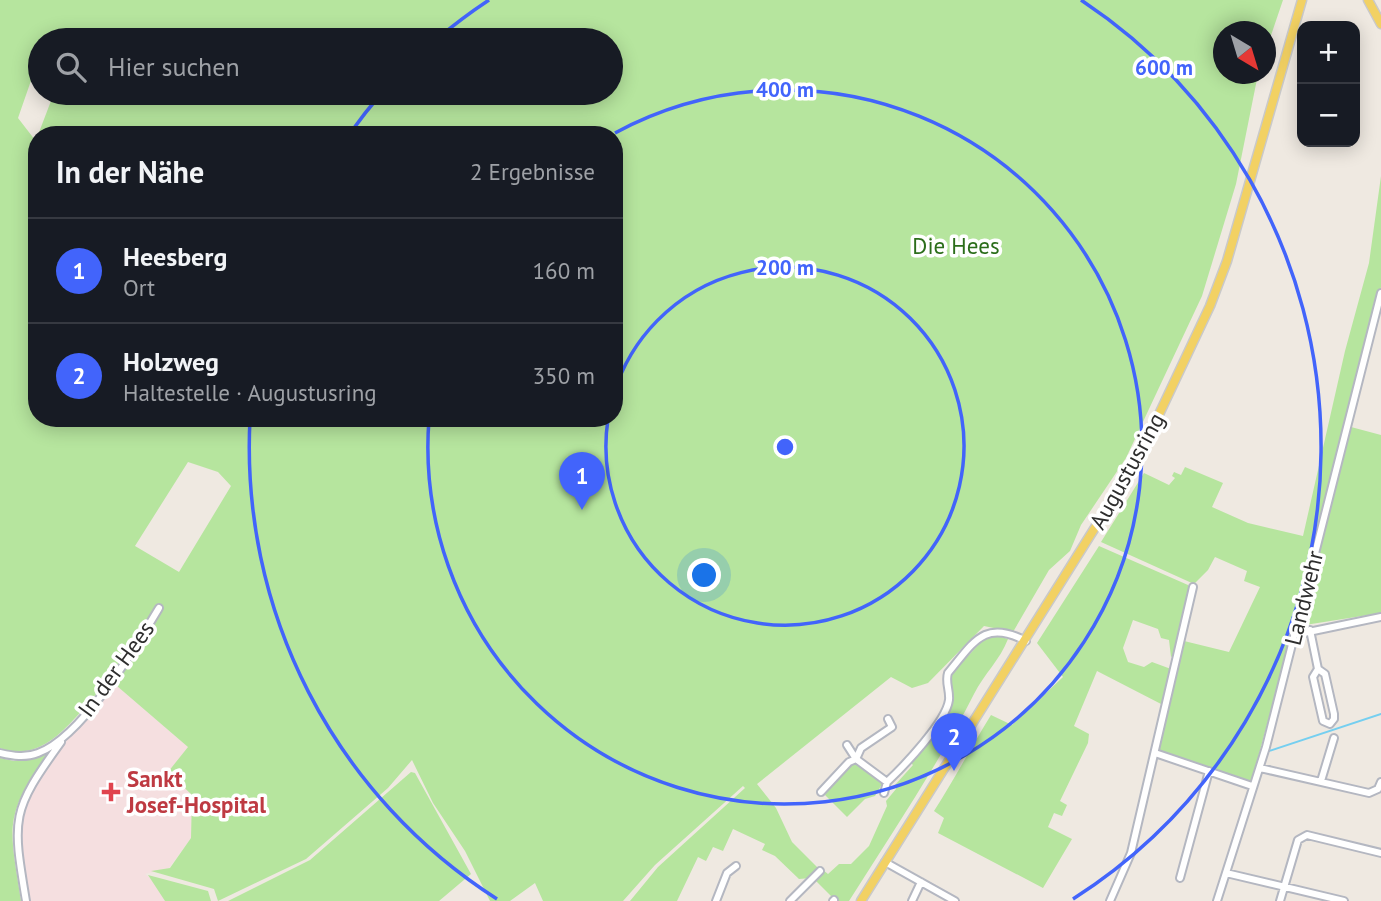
<!DOCTYPE html>
<html lang="de">
<meta charset="utf-8">
<style>
body{margin:0;font-family:"PT Sans",sans-serif;background:#20242c;color:#f1f3f6}
.controls{position:absolute;right:21px;top:21px;display:grid;overflow:hidden;border-radius:14px;box-shadow:0 4px 18px #0003}
.controls button{width:63px;height:63px;display:grid;place-items:center;padding:0;border:0;border-bottom:2px solid #363941;background:#171b24;color:#f1f3f6;font:35px sans-serif}
.compass{position:absolute;left:1213px;top:21px;width:63px;height:63px;border-radius:50%;background:#171b24;box-shadow:0 4px 18px #0003;rotate:142deg}
.you{position:absolute;left:705px;top:576px;width:24px;height:24px;margin:-18px;border:5px solid #fff;border-radius:50%;background:#1a73e8;box-shadow:0 0 0 10px #1a73e833}
.badge{display:grid;place-items:center;width:46px;height:46px;border-radius:50%;background:#4264fb;color:#fff;font-size:23px;font-weight:700}
.pin{position:absolute;translate:-50% -58px;filter:drop-shadow(0 2px 4px #0008)}
.pin::after{content:'';position:absolute;top:37px;width:24px;height:21px;background:inherit;clip-path:polygon(0 0,100% 0,50% 100%)}
.list{margin:0;padding:0;list-style:none}
h2{display:flex;justify-content:space-between;align-items:center;height:91px;margin:0;padding:0 28px;font-size:30px}
h2 small{font-size:23px;font-weight:400;color:#9ea1a6}
.list li{display:grid;grid-template-columns:46px 1fr auto;gap:21px;align-items:center;box-sizing:border-box;height:105px;padding:0 28px;border-top:2px solid #363941}
.list b{display:block;font-size:26px;white-space:nowrap}
.list p{margin:0;font-size:23px;white-space:nowrap;color:#9ea1a6}
.list em{font-size:23px;font-style:normal;color:#9ea1a6}
.icon{flex:none;width:38px;height:38px;fill:none;stroke:currentColor;stroke-width:2;stroke-linecap:round;stroke-linejoin:round}
.map{position:relative;flex:none;width:1381px;height:901px;overflow:hidden}
.search{position:absolute;background:#171b24;box-shadow:0 4px 18px #0003;left:28px;top:28px;width:595px;height:77px;display:flex;align-items:center;gap:18px;box-sizing:border-box;padding:0 24px;border-radius:38px;color:#9ea1a6;font-size:26px}
.panel{position:absolute;background:#171b24;box-shadow:0 4px 18px #0003;left:28px;top:126px;width:595px;height:301px;border-radius:28px}
.map>svg:first-child{display:block}
</style>
<div class="map">
<svg width="1381" height="901" viewBox="0 0 1381 901">
<rect width="100%" height="100%" fill="#efe9e1"/>
<path fill="#f5dfe0" d="M116,685L188,747L171,778L180,781L192,795L191,838L169,868L145,874L155,882L165,901H30L20,833L26,801L67,740Z"/>
<path fill="#b6e59e" fill-rule="evenodd" d="M0,0H1283L1266,50V32H1224V74H1258L1236,184L1202,296L1126,458L1081,525L1070,551L1049,570L1013,632L984,626L928,683L912,688L891,677L757,784L776,808L792,842L819,869L811,878L799,879L775,856L762,850L765,844L733,829L723,851L713,847L706,861L698,857L677,901H630L658,867L745,788L743,786L655,865L623,901H543L535,883L510,901H490L465,851L433,803L412,760L388,788L306,859L218,901L214,889L151,871L170,868L191,838L192,795L168,772L188,747L110,680C80,707 49,767 0,748ZM40,40H611V93H54L38,135H614V418H37V138L35,140L18,118L34,72L40,75ZM188,462L218,472L231,486L179,572L135,546Z
M1381,176V287L1354,402L1252,780L1248,781L1157,750L1180,640L1229,652L1260,587L1244,581L1247,571L1215,557L1208,570L1194,584L1101,542L1144,473L1169,485L1175,478L1172,476L1174,472L1181,475L1185,467L1223,483L1212,507L1248,523L1303,536L1345,351L1369,263Z
M1351,427L1381,435V613L1305,625L1301,623L1306,597Z
M1099,546L1188,585L1190,590L1174,655L1171,657L1169,640L1161,638L1158,629L1133,620L1123,648L1128,662L1144,667L1152,662L1171,669L1163,705L1097,671L1074,726L1089,734L1088,743L1060,801L1067,805L1062,816L1054,813L1048,827L1072,839L1043,888L938,833L944,818L934,811C954,780 971,747 991,715L1012,725L1063,677L1037,643Z
M995,635L1008,639C1000,660 984,674 974,694C938,765 892,833 849,901H836L814,879L823,870L828,874L839,864H851L869,846L887,806L886,801L896,789L895,785L913,765L910,762L950,708L953,700L950,675L983,640Z
M48,754C2,818 10,827 21,901H0V758L14,761Z
M855,762L882,784L875,796L865,799L847,817L825,795L827,788Z
M411,772L415,773L471,874L439,901H228L310,860Z
M148,875L208,891L211,901H165Z"/>
<g fill="none" stroke-linecap="round" stroke-linejoin="round">
<path stroke="#75cff0" stroke-width="2" d="M1266,752L1381,714"/>
<defs>
<path id="minor" d="M1310,630L1318,669L1313,677L1323,721L1330,724L1334,719V714L1325,674L1318,669
M1294,635L1381,617
M888,719L892,727L861,748L856,759L887,782C904,766 946,722 949,700C950,690 945,682 948,673C974,642 984,619 1026,641
M0,753C13,756 25,758 38,753C82,737 135,648 159,608
M1155,753L1252,786
M1260,768L1369,793L1378,789L1381,782
M1321,781L1334,738
M821,792L849,762L856,759L847,745
M884,793L887,782
M885,862L955,901
M1226,873L1344,901
M1180,878L1209,771
M26,901C12,818 11,811 61,742
M716,901L727,873L736,866
M790,901L820,871
M833,901L834,900
M912,901L921,882
M1110,901L1131,853L1193,587
M1217,901L1266,747L1381,293
M1280,901L1298,840L1307,835L1381,853"/>
<path id="major" d="M1368,0L1381,24
M861,901L1138,459L1210,306L1227,261L1302,0"/>
</defs>
<use href="#minor" stroke="#b4b7c1" stroke-width="10"/>
<use href="#major" stroke="#c9c9c9" stroke-width="11"/>
<use href="#minor" stroke="#fff" stroke-width="6"/>
<use href="#major" stroke="#f2d163" stroke-width="8"/>
</g>
<g fill="none" stroke="#4264fb" stroke-width="3.5">
<path d="M614 393A179 179 0 1 1 608 419"/>
<path d="M615 133A357 357 0 1 1 429 419"/>
<path d="M497 899A536 536 0 0 1 250 419M351 132A536 536 0 0 1 380 95M437 39A536 536 0 0 1 489 0M1081 0A536 536 0 0 1 1073 899"/>
</g>
<path fill="#e0444e" stroke="#fff" stroke-width="2.5" d="M107.5 781.5h7v7h7v7h-7v7h-7v-7h-7v-7h7z"/>
<g text-anchor="middle" stroke-width="7" stroke-linejoin="round" paint-order="stroke">
<g font-size="23" fill="#2c6e1b" stroke="#fff">
<text x="956" y="254">Die Hees</text>
</g>
<g font-size="23" fill="#2e2e2e" stroke="#fff">
<text transform="translate(1127 471) rotate(-61)" y="8">Augustusring</text>
<text transform="translate(1304 598) rotate(-76)" y="8">Landwehr</text>
<text transform="translate(116 669) rotate(-54)" y="8">In der Hees</text>
</g>
<g font-size="23" font-weight="bold" fill="#be3a42" stroke="#fff" text-anchor="start">
<text x="127" y="787">Sankt<tspan x="127" dy="26">Josef-Hospital</tspan></text>
</g>
</g>
<circle cx="785" cy="447" r="10" fill="#4264fb" stroke="#fff" stroke-width="3.5"/>
<g font-size="21" text-anchor="middle" font-weight="bold" fill="#4264fb" stroke="#fff" stroke-width="7" stroke-linejoin="round" paint-order="stroke">
<text x="1164" y="75">600 m</text>
<text x="785" y="97">400 m</text>
<text x="785" y="275">200 m</text>
</g>
</svg>
<div class="controls">
<button>+</button>
<button>−</button>
</div>
<svg class="compass" viewBox="-18 -18 36 36"><path d="M0-13l5 13h-10z" fill="#e53935"/><path d="M0 13l5-13h-10z" fill="#9ea1a6"/></svg>
<div class="you"></div>
<div class="pin badge" style="left:582px;top:510px">1</div>
<div class="pin badge" style="left:954px;top:771px">2</div>
<div class="search"><svg class="icon" aria-label="search" viewBox="0 0 24 24"><circle cx="10" cy="10" r="6"/><path d="M15 15l6 6"/></svg>Hier suchen</div>
<section class="panel">
<h2>In der Nähe<small>2 Ergebnisse</small></h2>
<ul class="list">
<li><span class="badge">1</span><div><b>Heesberg</b><p>Ort</p></div><em>160 m</em></li>
<li><span class="badge">2</span><div><b>Holzweg</b><p>Haltestelle · Augustusring</p></div><em>350 m</em></li>
</ul>
</section>
</div>
